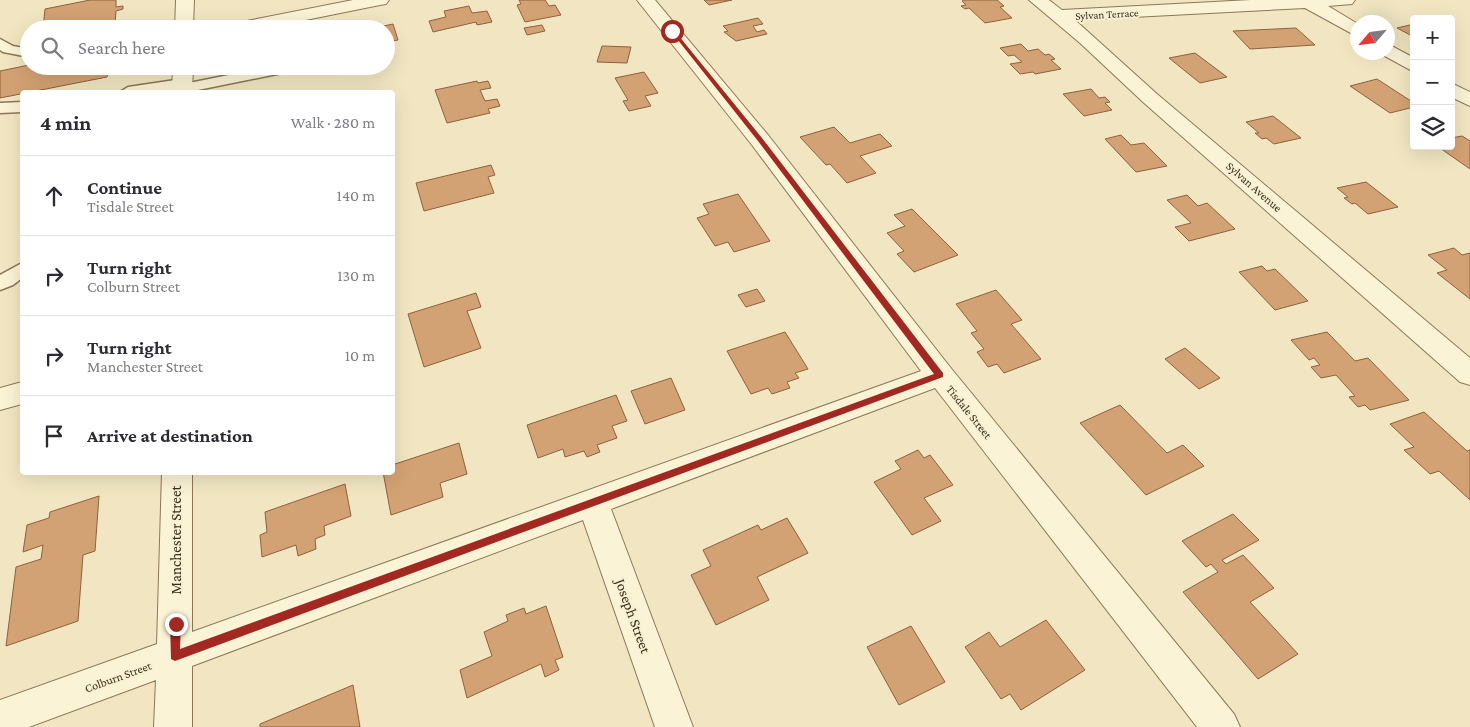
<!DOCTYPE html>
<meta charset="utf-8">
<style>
body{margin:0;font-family:"Crimson Pro",serif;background:#f2f2f3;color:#2b2b33}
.controls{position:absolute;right:15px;top:15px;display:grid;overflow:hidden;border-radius:5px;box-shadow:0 5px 20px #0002}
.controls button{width:45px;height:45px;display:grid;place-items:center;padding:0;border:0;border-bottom:1px solid #e1e1e2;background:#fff;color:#2b2b33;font:25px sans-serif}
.compass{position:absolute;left:1350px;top:15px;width:45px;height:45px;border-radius:50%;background:#fff;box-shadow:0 5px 20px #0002;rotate:242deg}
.stop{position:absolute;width:15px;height:15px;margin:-11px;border:4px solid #a12922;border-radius:50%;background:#fff}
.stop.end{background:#a12922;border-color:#fff;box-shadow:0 1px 5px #0008}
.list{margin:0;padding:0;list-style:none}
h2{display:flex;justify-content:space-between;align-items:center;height:65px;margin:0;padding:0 20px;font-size:21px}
h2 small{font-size:16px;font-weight:400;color:#7c7c81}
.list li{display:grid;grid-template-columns:32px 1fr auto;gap:15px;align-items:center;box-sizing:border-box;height:80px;padding:0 20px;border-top:1px solid #e1e1e2}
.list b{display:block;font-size:19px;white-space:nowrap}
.list p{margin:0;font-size:16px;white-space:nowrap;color:#7c7c81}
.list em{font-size:16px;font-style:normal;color:#7c7c81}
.icon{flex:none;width:28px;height:28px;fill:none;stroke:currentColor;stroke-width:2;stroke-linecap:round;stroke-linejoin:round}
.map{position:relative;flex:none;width:1470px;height:727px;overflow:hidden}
.search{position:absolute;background:#fff;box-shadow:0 5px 20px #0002;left:20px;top:20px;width:375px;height:55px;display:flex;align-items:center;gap:12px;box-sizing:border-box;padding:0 18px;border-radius:28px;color:#7c7c81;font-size:19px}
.panel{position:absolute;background:#fff;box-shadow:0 5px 20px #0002;left:20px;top:90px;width:375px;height:385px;border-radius:5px}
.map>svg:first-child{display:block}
</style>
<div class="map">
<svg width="1470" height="727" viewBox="0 0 1470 727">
<rect width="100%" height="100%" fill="#f2e6c2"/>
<path fill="#d3a274" stroke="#8e613b" d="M90,0H116V7L123,6V9L116,11L115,24L90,29H43L45,9Z
M519,0H545L549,6L555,5L561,15L525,22L517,5L521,4Z
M704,0H732L709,5Z
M997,0L1004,6L1000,7L1012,18L985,23L969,8L965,9L961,6L966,5L962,1L964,0Z
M469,6L472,13L487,11L492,22L477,25L476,22L433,32L429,21L446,17L444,11Z
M758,18L763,24L753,26L757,32L764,30L767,34L736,41L724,32L728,31L723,26Z
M393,24L398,40L386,42V29H370Z
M1414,24V37L1397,28Z
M542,25L545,31L527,35L524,28Z
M1296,28L1315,45L1250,49L1233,31Z
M1021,44L1028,51L1038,49L1045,55L1049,54L1055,59L1051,60L1061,69L1035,74L1033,72L1020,74L1010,64L1022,62L1014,55L1008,56L1000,48Z
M602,46L631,47L627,63L597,62Z
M1195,53L1227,77L1200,83L1169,58Z
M29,65V66H109L107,77L0,98V71Z
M238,66H266L238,72Z
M644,72L658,93L645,96L651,106L629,111L623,101L628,100L615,78Z
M1377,79L1414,103V107L1390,113L1350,86Z
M477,81L478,83L488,81L491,88L480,90L485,101L497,99L500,106L488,109L490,113L447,123L435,90Z
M1091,89L1099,98L1105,97L1110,102L1105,103L1112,110L1084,116L1063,94Z
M1273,116L1301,138L1274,144L1266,138L1262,139L1255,133H1259L1246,122Z
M834,127L850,143L880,134L892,146L860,156L876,173L847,183L830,164L826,165L800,137Z
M1121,135L1131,145L1144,143L1167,166L1136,172L1105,139Z
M1462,136L1470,141V169L1437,146H1451V138Z
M491,165L495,175L488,177L494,193L424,211L416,183Z
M1366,182L1398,207L1368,214L1355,203L1352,204L1344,198L1348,197L1337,188Z
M738,194L770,241L734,252L728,242L715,246L697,218L709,214L703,204Z
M1187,195L1198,206L1207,203L1235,229L1189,241L1175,227L1191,223L1167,200Z
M912,209L958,255L914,272L897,254L904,251L887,233L905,226L894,215Z
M1454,248L1462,255L1470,253V299L1437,273L1447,270L1428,255Z
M1262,266L1267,271L1275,269L1308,301L1275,310L1239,272Z
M757,289L765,301L746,307L738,295Z
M996,290L1022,320L1011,324L1041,359L1004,373L997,364L988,367L977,352L984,349L971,333L977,331L956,304Z
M476,293L481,307L467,311L481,348L424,367L408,314Z
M785,332L808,369L795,373L799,378L787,382L790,388L772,394L768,388L751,394L727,351Z
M1327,332L1355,361L1368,358L1409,400L1370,410L1365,405L1358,407L1349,397L1355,396L1336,375L1321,378L1311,367L1320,365L1314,358L1309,360L1291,340Z
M1185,348L1220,378L1199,389L1165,359Z
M671,378L685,410L645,424L631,391Z
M616,395L627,421L612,426L617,438L597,445L600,452L587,457L584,451L565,457L563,449L538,458L527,425Z
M1120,405L1167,453L1183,445L1204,466L1146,495L1080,423Z
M1424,412L1467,451L1470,450V500L1439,471L1430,474L1404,450L1414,447L1390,424Z
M459,443L467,474L440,483L443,497L391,515L383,472H392V465Z
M918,450L924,458L930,455L953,485L924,498L941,521L912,535L874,482L901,469L895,461Z
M345,484L351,516L324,526L325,535L315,539L316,549L298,556L296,545L262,557L260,535L267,532L265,512Z
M99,496L95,551L83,555L78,621L6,646L16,567L41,559L43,545L23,552L27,525L49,518L50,512Z
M1233,514L1259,540L1222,560L1226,564L1243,555L1274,588L1250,602L1298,654L1258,679L1183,592L1218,572L1211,564L1206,567L1182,541Z
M787,518L808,553L757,577L769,600L716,625L691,575L711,566L703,550L758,525L761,530Z
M546,606L563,657L555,660L559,670L545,677L541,664L467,698L460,670L492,656L484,632L508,621L506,615L524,608L526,614Z
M1046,620L1085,670L1021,710L1010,694L1001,699L965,647L989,632L1000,647Z
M911,626L945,682L899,705L867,647Z
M353,685L360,727H260V724Z"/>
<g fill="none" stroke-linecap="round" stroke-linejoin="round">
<defs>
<path id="lane" d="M0,39L13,46L29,49V57L3,52L0,50Z
M273,66H304L297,70L188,92H178L175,90L156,92H120L128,87L182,79L189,83Z
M22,102V112L0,113V103Z
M22,263V278L13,285L0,290V275Z"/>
<path id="street" d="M176,0H194L193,27L201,24L242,22L353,0H389L386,4L380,5L261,29H175Z
M637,0H655L768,135L950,367L1234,714L1240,727H1197L935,388L611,509L693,727H655L583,520L192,666V727H154L156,680L29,727H0V700L157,644L162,472H192V632L921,371L752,145Z
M1029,0H1049L1062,10L1251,0H1355L1352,4L1328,6L1358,24V37L1305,8L1075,20L1157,94L1470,358V385L1460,382L1143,102L1080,43Z
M1388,44L1414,58V72L1381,54L1380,52H1388Z
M173,66H193L192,92H172Z
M1451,83L1470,92V106L1451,97Z
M22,382V404L0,410V388Z"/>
</defs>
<use href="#lane" stroke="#8d7757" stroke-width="3"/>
<use href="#street" stroke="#8d7757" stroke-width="2"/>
<use href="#lane" fill="#fbf3d6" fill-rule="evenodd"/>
<use href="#street" fill="#fbf3d6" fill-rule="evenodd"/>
</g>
<path fill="#a12922" d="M670,30H674L762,138L943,373V377L175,661L171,659L170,624L176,619L181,624L180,649L934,374L758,141Z"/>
<g text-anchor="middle" stroke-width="4" stroke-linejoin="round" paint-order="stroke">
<g font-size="11" fill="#3c2e1d" stroke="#f8f0d2">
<text transform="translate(1107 14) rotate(-3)" y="4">Sylvan Terrace</text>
</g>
<g font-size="12" fill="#3c2e1d" stroke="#f8f0d2">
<text transform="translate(1254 187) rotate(41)" y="4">Sylvan Avenue</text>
<text transform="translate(969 412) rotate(51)" y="4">Tisdale Street</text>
<text transform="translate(118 677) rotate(-20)" y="4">Colburn Street</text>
</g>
<g font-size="15" fill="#3c2e1d" stroke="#f8f0d2">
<text transform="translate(176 540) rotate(-90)" y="5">Manchester Street</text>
<text transform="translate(633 616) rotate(70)" y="5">Joseph Street</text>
</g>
</g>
</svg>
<div class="controls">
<button>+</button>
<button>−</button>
<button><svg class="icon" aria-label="layers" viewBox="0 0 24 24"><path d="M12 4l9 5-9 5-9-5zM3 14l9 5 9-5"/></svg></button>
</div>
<svg class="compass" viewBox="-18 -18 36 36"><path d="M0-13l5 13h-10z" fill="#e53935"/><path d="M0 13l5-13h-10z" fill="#7c7c81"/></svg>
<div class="stop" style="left:672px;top:31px"></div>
<div class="stop end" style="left:176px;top:624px"></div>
<div class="search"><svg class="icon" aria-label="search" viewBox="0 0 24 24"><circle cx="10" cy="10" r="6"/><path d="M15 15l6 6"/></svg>Search here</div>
<section class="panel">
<h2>4 min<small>Walk · 280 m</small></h2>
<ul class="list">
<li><svg class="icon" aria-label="ahead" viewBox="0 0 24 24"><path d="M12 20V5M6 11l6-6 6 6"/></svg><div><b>Continue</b><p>Tisdale Street</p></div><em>140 m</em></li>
<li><svg class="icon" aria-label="right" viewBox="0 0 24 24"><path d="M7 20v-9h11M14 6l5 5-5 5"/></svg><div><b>Turn right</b><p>Colburn Street</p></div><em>130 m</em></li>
<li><svg class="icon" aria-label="right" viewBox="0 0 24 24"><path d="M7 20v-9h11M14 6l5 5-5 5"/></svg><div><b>Turn right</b><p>Manchester Street</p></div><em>10 m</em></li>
<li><svg class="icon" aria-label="arrive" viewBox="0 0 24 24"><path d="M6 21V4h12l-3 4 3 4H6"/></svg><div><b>Arrive at destination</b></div></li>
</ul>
</section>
</div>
